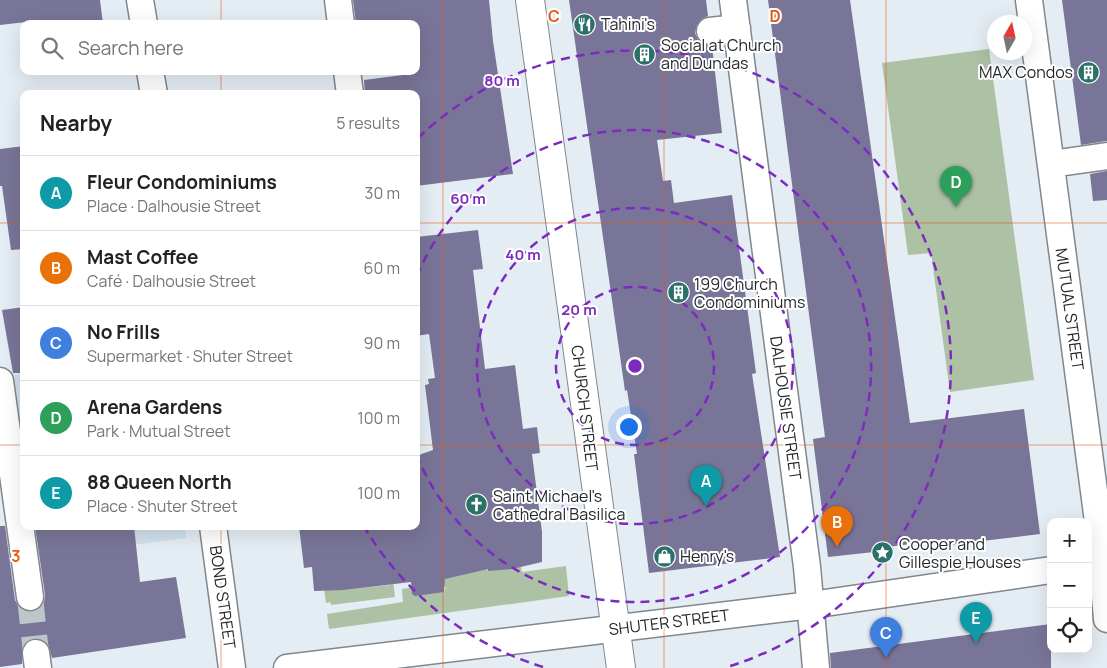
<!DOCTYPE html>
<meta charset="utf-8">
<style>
body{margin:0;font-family:Manrope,sans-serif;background:#f6f6f6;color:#222}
.controls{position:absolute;right:15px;bottom:15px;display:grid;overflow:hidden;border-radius:10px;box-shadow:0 5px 20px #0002}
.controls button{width:45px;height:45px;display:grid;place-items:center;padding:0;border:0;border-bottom:1px solid #e0e0e0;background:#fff;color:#222;font:25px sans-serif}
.compass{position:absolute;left:987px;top:15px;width:45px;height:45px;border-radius:50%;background:#fff;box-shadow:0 5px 20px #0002;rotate:9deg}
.you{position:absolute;left:628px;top:426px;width:18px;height:18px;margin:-12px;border:4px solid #fff;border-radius:50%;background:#1a73e8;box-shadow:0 0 0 8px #1a73e833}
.badge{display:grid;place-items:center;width:32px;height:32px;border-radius:50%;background:#7c3aed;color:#fff;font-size:16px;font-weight:700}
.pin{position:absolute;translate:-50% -41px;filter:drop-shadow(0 1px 2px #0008)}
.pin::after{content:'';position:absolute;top:26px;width:18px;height:15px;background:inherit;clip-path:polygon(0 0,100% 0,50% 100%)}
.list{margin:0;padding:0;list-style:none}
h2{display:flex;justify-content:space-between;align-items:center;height:65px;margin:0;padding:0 20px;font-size:21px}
h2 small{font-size:16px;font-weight:400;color:#767676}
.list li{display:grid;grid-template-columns:32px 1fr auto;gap:15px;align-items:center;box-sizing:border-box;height:75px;padding:0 20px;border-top:1px solid #e0e0e0}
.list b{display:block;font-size:19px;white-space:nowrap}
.list p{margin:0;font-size:16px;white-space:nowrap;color:#767676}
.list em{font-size:16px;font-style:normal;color:#767676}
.icon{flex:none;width:28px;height:28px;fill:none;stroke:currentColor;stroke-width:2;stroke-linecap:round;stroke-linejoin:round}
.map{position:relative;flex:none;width:1107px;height:668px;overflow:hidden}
.search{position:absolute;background:#fff;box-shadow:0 5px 20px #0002;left:20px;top:20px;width:400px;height:55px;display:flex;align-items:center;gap:12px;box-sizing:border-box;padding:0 18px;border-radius:10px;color:#767676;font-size:19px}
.panel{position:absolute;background:#fff;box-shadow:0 5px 20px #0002;left:20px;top:90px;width:400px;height:440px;border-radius:10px}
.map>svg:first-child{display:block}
</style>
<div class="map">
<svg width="1107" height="668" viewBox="0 0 1107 668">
<rect width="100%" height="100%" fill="#e5edf4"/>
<path fill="#d1e0ec" d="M24,374V487L8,376Z
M96,526H185L186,538L100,549Z"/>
<path fill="#adc1a5" d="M989,49L1034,380L950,392L931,253L908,255L882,63Z
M520,563L522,572L566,566L569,596L329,629L327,614L403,602L402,589L415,587L444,592L446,587H443L441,574L487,568L488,571Z
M393,580L395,597L331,605L330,602L326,603L324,589L343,590L390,585Z"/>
<path fill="#797598" d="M0,0H100L103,24H44L43,20L0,25Z
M353,0H489L493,41L513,174L416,186V94H365L364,80L403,75V71H416V24H356Z
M569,0H706L708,16L702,19L697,25L695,33L698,39L704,44L712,46L722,133L657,140L663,181L671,180L674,203L732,195L756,373L752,374L780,557L649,573L634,454H637L627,390L625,391Z
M768,0H850L910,423L1024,409L1040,534L940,546V540L888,547L883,551L874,552L828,557L813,439L825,437Z
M1062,0H1107V141L1081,145Z
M24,146V249L11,250L2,186H0V149Z
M1107,171V200L1093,201L1090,174Z
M478,230L483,269L473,270L485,369L515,365L523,429L537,427L540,453L532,454L542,532V562L512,569L488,571V569L445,579L444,592L415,596L412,594L411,582L344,590L314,591L312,567L304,568L299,526H416V456L433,450L425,385L429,384L428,379L435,378L429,334L416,336V237Z
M24,307V373H13L2,310Z
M0,526H5L15,600L19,607L24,611L32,612L40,608L44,603L45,595L35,526H134L140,582L176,577L186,638L52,658L48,644L41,639L34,638L26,641L22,647V664L0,667Z
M1051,624V668H831L830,653Z"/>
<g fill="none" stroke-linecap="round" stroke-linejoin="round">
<path stroke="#bec6cc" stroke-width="26" stroke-dasharray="26 13" stroke-linecap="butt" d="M30,597L36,653"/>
<defs>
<path id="minor" d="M140,0L144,24
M338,0L341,24
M733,0L807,567L816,668
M1029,0L1099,529L1107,619
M710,31L737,28
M150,71L154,94
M347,71L350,94
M1051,164L1107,156
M0,381L30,597
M213,526L232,668
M36,653L38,668
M287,668L811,605L1051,570"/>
<path id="major" d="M530,0L621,668"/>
</defs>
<use href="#minor" stroke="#80878d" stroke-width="29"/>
<use href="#major" stroke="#80878d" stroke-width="30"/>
<use href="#minor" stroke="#fff" stroke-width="26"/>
<use href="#major" stroke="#fff" stroke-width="28"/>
</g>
<path fill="none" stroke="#e8590c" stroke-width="1" stroke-opacity="0.55" d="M221,0V24M443,0V668M664,0V668M886,0V668M221,71V94M0,223H24M416,223H1107M0,445H24M416,445H1107M221,526V668"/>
<g fill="none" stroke="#7b2cbf" stroke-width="2.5" stroke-dasharray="9 6">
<circle cx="635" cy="366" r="79"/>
<circle cx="635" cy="366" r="158"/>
<path d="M417 276A236 236 0 1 1 417 456"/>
<path d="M543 667A315 315 0 0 1 365 528M418 138A315 315 0 1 1 727 667"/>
</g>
<defs>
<symbol id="restaurant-disc" viewBox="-11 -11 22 22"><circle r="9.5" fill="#2a7167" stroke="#fff"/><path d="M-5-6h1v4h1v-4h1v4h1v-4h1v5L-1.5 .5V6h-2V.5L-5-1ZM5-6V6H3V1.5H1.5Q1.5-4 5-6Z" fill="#fff"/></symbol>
<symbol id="building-disc" viewBox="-11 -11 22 22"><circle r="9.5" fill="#2a7167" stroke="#fff"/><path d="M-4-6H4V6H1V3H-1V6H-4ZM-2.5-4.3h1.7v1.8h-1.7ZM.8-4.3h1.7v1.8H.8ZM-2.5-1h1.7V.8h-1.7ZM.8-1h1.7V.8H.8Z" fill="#fff"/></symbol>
<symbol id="church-disc" viewBox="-11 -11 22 22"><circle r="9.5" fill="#2a7167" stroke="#fff"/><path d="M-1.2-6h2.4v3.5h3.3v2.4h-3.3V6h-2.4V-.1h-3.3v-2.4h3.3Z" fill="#fff"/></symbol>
<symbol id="sight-disc" viewBox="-11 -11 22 22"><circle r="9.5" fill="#2a7167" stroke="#fff"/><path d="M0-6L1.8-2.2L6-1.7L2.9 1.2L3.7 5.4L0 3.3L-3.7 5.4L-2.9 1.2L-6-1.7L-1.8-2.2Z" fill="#fff"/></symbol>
<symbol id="shop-disc" viewBox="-11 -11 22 22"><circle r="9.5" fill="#2a7167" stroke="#fff"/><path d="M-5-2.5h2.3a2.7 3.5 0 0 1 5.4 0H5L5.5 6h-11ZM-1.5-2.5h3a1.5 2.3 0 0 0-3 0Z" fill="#fff"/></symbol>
</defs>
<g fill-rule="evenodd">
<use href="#restaurant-disc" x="572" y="12" width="25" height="25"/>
<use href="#building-disc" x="632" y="42" width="25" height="25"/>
<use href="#building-disc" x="1076" y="60" width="25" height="25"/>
<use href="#building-disc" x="666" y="280" width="25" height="25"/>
<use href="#church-disc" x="464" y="492" width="25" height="25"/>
<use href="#sight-disc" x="870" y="540" width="25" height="25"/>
<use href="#shop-disc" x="652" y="544" width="25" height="25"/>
</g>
<g text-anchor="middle" stroke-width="4" stroke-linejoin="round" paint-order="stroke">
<g font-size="16" fill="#24282a" stroke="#fff" text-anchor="start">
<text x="601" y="30">Tahini's</text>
<text x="661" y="51">Social at Church<tspan x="661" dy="18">and Dundas</tspan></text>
<text x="1073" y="78" text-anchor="end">MAX Condos</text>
<text x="694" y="290">199 Church<tspan x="694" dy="18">Condominiums</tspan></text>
<text x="493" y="502">Saint Michael's<tspan x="493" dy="18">Cathedral Basilica</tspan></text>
<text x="899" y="550">Cooper and<tspan x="899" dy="18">Gillespie Houses</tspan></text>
<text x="680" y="562">Henry's</text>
</g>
<g font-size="16" fill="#24282a" stroke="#fff">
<text transform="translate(1070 309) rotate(82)" y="6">MUTUAL STREET</text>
<text transform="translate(585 408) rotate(83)" y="6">CHURCH STREET</text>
<text transform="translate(786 408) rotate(82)" y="6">DALHOUSIE STREET</text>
<text transform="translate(223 597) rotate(82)" y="6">BOND STREET</text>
<text transform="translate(669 622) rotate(-7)" y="6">SHUTER STREET</text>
</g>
</g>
<g font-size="16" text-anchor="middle" font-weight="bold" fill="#e8590c" stroke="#fff" stroke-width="4" stroke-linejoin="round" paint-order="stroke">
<text x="554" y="22">C</text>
<text x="775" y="22">D</text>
<text x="16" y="562">3</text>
</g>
<circle cx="635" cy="366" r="8" fill="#7b2cbf" stroke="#fff" stroke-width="2.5"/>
<g font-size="15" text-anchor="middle" font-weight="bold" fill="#7b2cbf" stroke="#fff" stroke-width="4" stroke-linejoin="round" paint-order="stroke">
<text x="502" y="86">80 m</text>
<text x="468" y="204">60 m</text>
<text x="523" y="260">40 m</text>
<text x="579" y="315">20 m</text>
</g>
</svg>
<div class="controls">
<button>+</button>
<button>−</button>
<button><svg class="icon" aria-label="locate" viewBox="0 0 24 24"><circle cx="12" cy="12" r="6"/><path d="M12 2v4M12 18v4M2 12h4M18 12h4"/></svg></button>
</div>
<svg class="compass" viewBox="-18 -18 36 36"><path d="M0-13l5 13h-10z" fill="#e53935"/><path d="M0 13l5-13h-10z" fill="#767676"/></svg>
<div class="you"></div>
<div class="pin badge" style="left:706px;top:506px;background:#0f9aa8">A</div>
<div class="pin badge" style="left:837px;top:547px;background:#e8710a">B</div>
<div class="pin badge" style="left:886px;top:658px;background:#3f7fe0">C</div>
<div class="pin badge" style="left:956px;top:207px;background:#2e9e5b">D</div>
<div class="pin badge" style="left:976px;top:643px;background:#0f9aa8">E</div>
<div class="search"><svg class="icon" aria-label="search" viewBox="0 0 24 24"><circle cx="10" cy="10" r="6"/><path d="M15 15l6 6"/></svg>Search here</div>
<section class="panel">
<h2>Nearby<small>5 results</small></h2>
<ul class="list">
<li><span class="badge" style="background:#0f9aa8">A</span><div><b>Fleur Condominiums</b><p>Place · Dalhousie Street</p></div><em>30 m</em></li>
<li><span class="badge" style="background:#e8710a">B</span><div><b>Mast Coffee</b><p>Café · Dalhousie Street</p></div><em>60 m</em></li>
<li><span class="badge" style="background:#3f7fe0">C</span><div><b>No Frills</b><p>Supermarket · Shuter Street</p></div><em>90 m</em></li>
<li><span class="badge" style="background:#2e9e5b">D</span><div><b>Arena Gardens</b><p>Park · Mutual Street</p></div><em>100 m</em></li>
<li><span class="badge" style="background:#0f9aa8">E</span><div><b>88 Queen North</b><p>Place · Shuter Street</p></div><em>100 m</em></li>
</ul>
</section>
</div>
